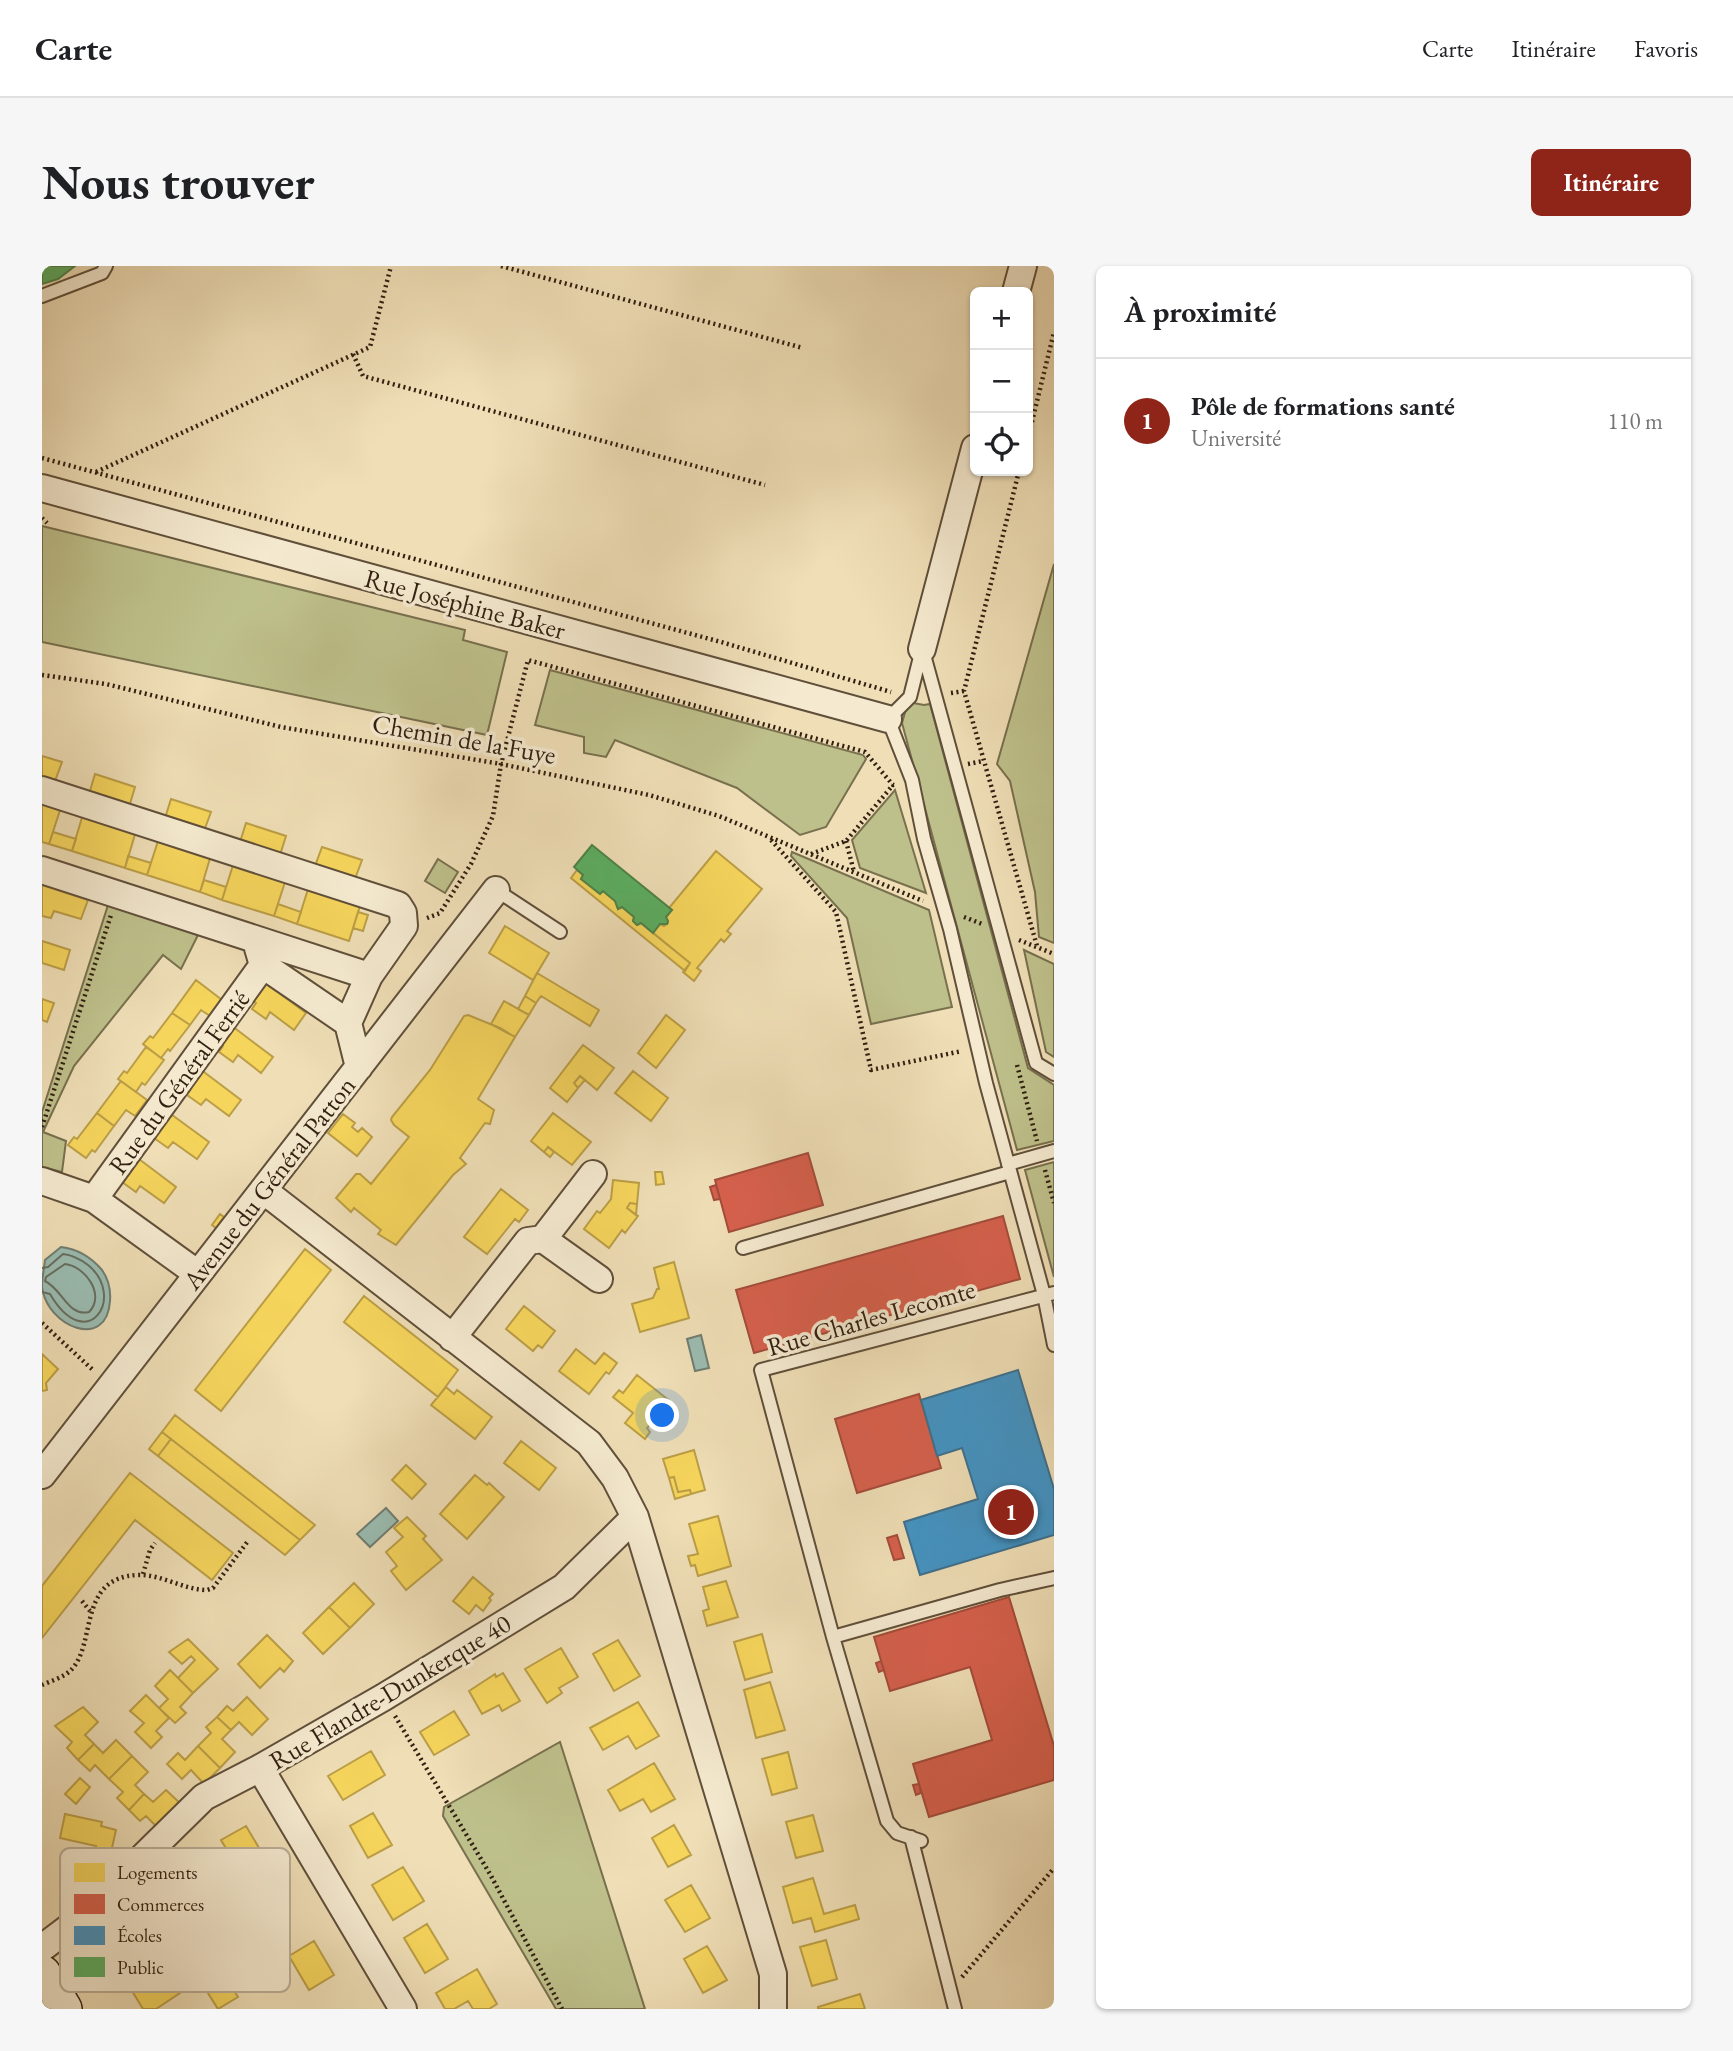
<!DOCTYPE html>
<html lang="fr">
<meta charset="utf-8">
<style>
body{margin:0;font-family:"EB Garamond",serif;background:#f6f6f6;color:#202124}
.controls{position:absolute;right:21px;top:21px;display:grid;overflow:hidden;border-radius:10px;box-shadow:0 2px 5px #0004}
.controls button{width:63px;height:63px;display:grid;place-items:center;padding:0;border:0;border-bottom:2px solid #e0e0e0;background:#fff;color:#202124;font:35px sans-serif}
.you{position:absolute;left:621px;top:1150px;width:24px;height:24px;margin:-18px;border:5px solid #fff;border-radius:50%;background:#1a73e8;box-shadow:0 0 0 10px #1a73e833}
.badge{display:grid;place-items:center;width:46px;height:46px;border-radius:50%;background:#8f2418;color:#fff;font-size:23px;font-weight:700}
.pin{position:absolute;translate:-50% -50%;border:4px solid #fff;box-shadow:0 2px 7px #0006}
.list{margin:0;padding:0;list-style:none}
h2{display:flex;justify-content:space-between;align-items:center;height:91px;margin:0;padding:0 28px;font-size:30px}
h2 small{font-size:23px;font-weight:400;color:#757577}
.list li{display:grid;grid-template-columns:46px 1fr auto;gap:21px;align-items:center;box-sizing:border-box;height:126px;padding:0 28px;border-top:2px solid #e0e0e0}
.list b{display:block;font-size:26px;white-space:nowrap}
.list p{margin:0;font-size:23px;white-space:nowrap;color:#757577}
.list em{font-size:23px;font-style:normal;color:#757577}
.icon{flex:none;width:38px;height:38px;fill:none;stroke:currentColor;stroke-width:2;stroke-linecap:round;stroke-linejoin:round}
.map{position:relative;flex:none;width:1012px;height:1743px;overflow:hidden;border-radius:10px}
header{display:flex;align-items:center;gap:42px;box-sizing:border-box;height:98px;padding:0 35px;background:#fff;border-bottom:2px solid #e0e0e0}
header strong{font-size:33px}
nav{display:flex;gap:38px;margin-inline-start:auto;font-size:24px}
.intro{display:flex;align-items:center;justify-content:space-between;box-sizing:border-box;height:168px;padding:0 42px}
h1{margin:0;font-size:49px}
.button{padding:18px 32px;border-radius:10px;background:#8f2418;color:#fff;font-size:24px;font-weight:700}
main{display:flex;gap:42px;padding:0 42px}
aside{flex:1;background:#fff;border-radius:10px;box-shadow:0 2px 5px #0004}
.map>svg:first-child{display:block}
</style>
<header>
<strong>Carte</strong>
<nav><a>Carte</a><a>Itinéraire</a><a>Favoris</a></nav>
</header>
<div class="intro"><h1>Nous trouver</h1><a class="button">Itinéraire</a></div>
<main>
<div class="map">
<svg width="1012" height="1743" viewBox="0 0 1012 1743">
<rect width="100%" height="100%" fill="#efdeb6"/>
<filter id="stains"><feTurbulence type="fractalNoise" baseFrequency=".00286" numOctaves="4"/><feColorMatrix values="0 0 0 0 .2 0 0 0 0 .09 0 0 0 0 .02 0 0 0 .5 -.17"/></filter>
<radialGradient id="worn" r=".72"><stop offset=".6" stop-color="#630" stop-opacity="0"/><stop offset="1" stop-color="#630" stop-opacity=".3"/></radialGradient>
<path fill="#bec08b" stroke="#78704e" stroke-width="2" d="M0,260L423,364L421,374L465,386L445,469L0,376Z
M1012,298V677L997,671L993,626L968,515L955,498Z
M508,404L821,489L824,493L784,561L758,569L695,522L573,474L564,491L542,487V471L493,459Z
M866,436L882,439L888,438L986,802L1012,819V875L975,884L860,457Z
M853,524L884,627L818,602L810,574Z
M750,586L887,644L910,741L829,758L805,652L749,590Z
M396,593L416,606L403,627L383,615Z
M66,639L156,669L139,703L121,689L32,800L1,866L24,875L20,906L0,901V846Z
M982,684L1012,698V791L1004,786Z
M1012,896V1011L983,904Z
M518,1476L603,1743H514L401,1550L402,1541Z"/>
<path fill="#9abcb1" stroke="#707d71" stroke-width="2" d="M19,981C36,983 49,991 60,1004C67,1014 69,1023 68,1035C65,1085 5,1061 0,1021C0,1012 2,1003 3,994Z
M659,1069L667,1102L653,1105L645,1073Z
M344,1242L356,1255L328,1281L315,1268Z"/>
<path fill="#f6d55c" stroke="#bb9e46" stroke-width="2" d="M0,490L20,496L13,515L0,511Z
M53,508L93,521L87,541L47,528Z
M129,533L169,546L162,565L123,552Z
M0,534L19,541L7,578L0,576Z
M41,548L94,565L83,602L30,585Z
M204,557L244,570L238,589L198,576Z
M11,566L34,573L30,585L7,578Z
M117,572L169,589L158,626L105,609Z
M280,581L320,594L313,613L273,600Z
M674,585L720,623L685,665L689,668L682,676L679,673L655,702L659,705L652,715L641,706L648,697L611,667L618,658L622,660L626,657L624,651L630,644L627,642Z
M86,590L109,597L105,609L83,602Z
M192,596L244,613L232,650L180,634Z
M535,604L541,609L539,613L558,628L561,625L573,635L576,643L580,641L592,651L591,655L595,659L599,657L648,697L643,705L529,612Z
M162,614L184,621L180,634L158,626Z
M0,619L46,634L39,653L12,645L9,652L0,650Z
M267,620L319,637L307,675L255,658Z
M236,638L259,646L255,658L232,650Z
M316,646L326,649L321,665L311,662Z
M463,660L507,687L491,714L447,687Z
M0,675L28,684L22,704L0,697Z
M495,707L557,744L548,760L499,730L494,737L483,730Z
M154,714L180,734L168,750L159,744L148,759L130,747Z
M222,716L264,747L252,764L228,746L224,753L210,743L214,737L210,734Z
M483,730L494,737L487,749L476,743Z
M0,733L12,737L5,756L0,754Z
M462,735L487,749L473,771L449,758Z
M130,747L148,759L128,785L126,783L119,792L101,778L108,770L111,772Z
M426,749L458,762L473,771L436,833L452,844L448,858L443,857L418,892L424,898L411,909L354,979L336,968L339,964L312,942L309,946L294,932L314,908H318L329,918L367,871L352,859L349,854L350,851L388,804L422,750Z
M624,749L643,764L614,802L596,787Z
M190,760L231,791L219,807L196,789L191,796L177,786L181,780L177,777Z
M541,779L572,802L555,824L538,810L532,817L536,822L525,836L508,822Z
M104,781L122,794L103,819L100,817L94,826L76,813L82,805L85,807Z
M158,803L199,834L187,850L164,833L159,839L145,829L149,823L145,820Z
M591,805L626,832L609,855L573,827Z
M538,810L543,814L536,822L532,817Z
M79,815L105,834L93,850L84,844L72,860L55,847Z
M126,846L167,876L155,893L131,876L126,882L112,872L117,866L113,863Z
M55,847L72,860L53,886L50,884L44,892L26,879L32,871L35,873Z
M511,847L549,876L530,899L506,881L502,886L489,875Z
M301,848L313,857L310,861L316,866L320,862L330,871L315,890L286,867Z
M506,881L512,886L508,891L502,886Z
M93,890L134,921L122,937L98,920L94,926L80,916Z
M613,906H620L622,918L614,919Z
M571,914L597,917L595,938L588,937L585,942L596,950L583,967L580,964L567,982L542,963L555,945L558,947L569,933Z
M459,923L486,944L477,956L473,953L445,988L422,971Z
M588,937L595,938L594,949L585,942Z
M178,948L182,951L174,962L170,959Z
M263,983L289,1004L179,1145L153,1124Z
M632,996L647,1052L598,1066L590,1038L611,1032L615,1023H617L612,1002Z
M322,1030L416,1104L396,1131L302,1056Z
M482,1040L513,1065L500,1082L496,1079L491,1085L464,1063Z
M534,1083L553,1098L562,1087L575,1097L567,1108L564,1106L547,1128L517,1105Z
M0,1088L16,1103L4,1117L5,1124L0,1125Z
M595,1109L629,1136L613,1157L611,1155L605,1162L608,1166L603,1173L583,1157L591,1147L571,1131L577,1124L581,1127Z
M404,1121L412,1128L415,1124L450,1151L433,1173L389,1139Z
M133,1149L273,1259L258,1274L120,1166Z
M120,1166L129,1173L116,1190L107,1183Z
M129,1173L258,1274L243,1289L116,1190Z
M479,1175L514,1202L497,1224L462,1197Z
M652,1184L663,1224L649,1228L648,1224L636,1226L632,1211L627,1212L621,1193Z
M364,1199L384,1218L370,1233L350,1214Z
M88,1207L191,1287L170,1314L93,1254L0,1372V1320Z
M433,1209L445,1219L447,1217L462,1231L425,1273L398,1248Z
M632,1211L636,1226L648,1224L649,1228L633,1233L627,1212Z
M676,1250L689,1300L656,1310L653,1299L649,1300L646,1290L656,1288L647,1258Z
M365,1251L384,1270L381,1273L400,1294L364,1324L349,1305L355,1300L344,1286L361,1271L352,1262Z
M431,1311L451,1328L447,1332L449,1334L441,1345L434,1339L427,1348L411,1335Z
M684,1315L696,1351L665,1360L661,1345L667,1343L661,1321Z
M312,1317L332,1338L308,1362L287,1341Z
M287,1341L308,1362L281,1388L261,1367Z
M720,1368L730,1406L703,1414L692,1376Z
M225,1369L251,1395L242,1406L238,1402L218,1422L196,1398Z
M146,1373L176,1403L151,1427L136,1412L153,1394L149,1390L140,1398L127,1386Z
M576,1374L598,1410L572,1425L551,1388Z
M519,1382L536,1411L517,1422L520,1427L505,1437L483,1403Z
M128,1404L151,1427L138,1441L144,1447L133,1457L117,1442L126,1433L113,1420Z
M461,1407L478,1435L460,1445L457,1439L440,1448L427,1425L453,1408L454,1411Z
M728,1416L743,1464L714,1472L702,1424Z
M104,1429L127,1452L114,1465L120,1471L109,1482L93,1466L102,1457L88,1445Z
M205,1431L226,1453L210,1469L197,1456L189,1464L175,1451L185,1440L191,1445Z
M596,1436L617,1470L594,1483L586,1470L561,1484L548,1462Z
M41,1441L56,1456L43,1469L52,1478L36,1494L25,1482L30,1476L13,1460Z
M412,1445L427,1469L392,1489L378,1466Z
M175,1451L189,1464L180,1473L193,1486L178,1502L156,1480L169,1467L164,1461Z
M74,1474L90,1490L67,1513L53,1499L48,1505L36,1494L52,1478L61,1487Z
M156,1480L178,1502L162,1518L149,1504L140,1513L125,1498L136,1487L143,1494Z
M329,1485L343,1509L301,1534L286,1510Z
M746,1486L755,1522L730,1529L720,1493Z
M90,1490L106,1506L93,1519L102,1528L87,1544L75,1532L81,1526L67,1513Z
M612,1497L633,1533L609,1546L601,1533L578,1545L566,1524Z
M38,1512L48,1521L34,1538L23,1528Z
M124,1524L140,1539L117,1563L104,1550L98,1555L87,1544L102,1528L111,1536Z
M331,1547L350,1579L326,1592L308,1560Z
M23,1548L60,1556L59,1560L74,1564L67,1595L52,1591L54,1580L18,1572Z
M771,1549L781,1585L754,1592L744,1556Z
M632,1559L649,1589L626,1601L610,1572Z
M204,1560L223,1592L198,1606L179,1574Z
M361,1601L382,1635L351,1654L330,1619Z
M771,1612L782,1648L813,1639L817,1653L773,1666L769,1652L751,1657L741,1621Z
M649,1619L668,1652L643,1666L623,1634Z
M385,1658L406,1693L383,1707L362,1672Z
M784,1674L795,1713L770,1720L758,1681Z
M272,1675L292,1709L267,1724L247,1690Z
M665,1680L685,1714L661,1727L642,1693Z
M435,1703L455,1738L447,1743H431L426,1735L412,1743H403L394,1727Z
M126,1706L138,1727L114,1743H101L90,1725Z
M184,1712L196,1731L176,1743L164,1724Z
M818,1728L823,1743H776V1741Z"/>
<path fill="#d6604d" stroke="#a44c3b" stroke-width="2" d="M766,887L781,939L687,966L673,914Z
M674,919L678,933L672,934L668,921Z
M961,950L978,1013L712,1087L694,1024Z
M877,1128L899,1202L815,1227L793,1153Z
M855,1269L862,1292L852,1294L845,1272Z
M967,1331L1012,1480V1514L887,1551L871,1498L950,1474L928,1401L848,1425L832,1371Z
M839,1395L842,1404L837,1406L834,1397Z
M877,1518L879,1527L874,1529L871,1519Z"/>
<path fill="#4393c3" stroke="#3e708e" stroke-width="2" d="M976,1104L1012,1223V1269L878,1309L862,1256L936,1233L920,1182L895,1190L879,1134Z"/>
<path fill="#5aae61" stroke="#4e8349" stroke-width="2" d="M0,0H33L16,13L0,18Z
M550,579L630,644L624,651L626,655L625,658H618L611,667L599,657L595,659L591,655L592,651L580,641L576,643L573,635L561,625L558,628L539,613L541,609L532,601Z"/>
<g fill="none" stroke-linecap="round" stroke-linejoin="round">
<path stroke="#666e61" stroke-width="2" d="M23,998C43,1000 64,1029 47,1046C26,1051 21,1024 3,1015L4,1011Z
M0,1002L6,1001L21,988C31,989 38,993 46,999C85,1031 45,1091 8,1028L0,1026"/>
<defs>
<path id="lane" d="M0,30L60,7L64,0
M880,383L868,431L846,453L870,514L882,573L908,663L944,817L1002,1029L1012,1079
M881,385L994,797L1012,808
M454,624L518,666
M966,898L1012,885
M701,982L968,906
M791,1371L958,1324L1012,1312
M869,1571L913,1743
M879,1575L855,1567L845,1555L791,1371L719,1104L1012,1027"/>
<path id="street" d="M974,26L981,0
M0,222L846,453
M880,383L933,182
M0,524L356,639L361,647L362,660L327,710L306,757L317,801
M0,604L327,710
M216,682L221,699L306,757
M0,915L52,933L156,1008
M221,924L547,1177L573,1212L593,1251L731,1708V1743
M52,933L221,699
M501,973L551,908
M410,1072L486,975L501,973L557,1013
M0,1209L454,624
M0,1682L37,1654L162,1531L218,1502
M361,1743L218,1502L342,1431L522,1321L593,1251"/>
<path id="secondary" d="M0,1708L21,1743"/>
</defs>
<use href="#lane" stroke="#604f3a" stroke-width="16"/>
<use href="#street" stroke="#604f3a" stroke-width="30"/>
<use href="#secondary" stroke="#311f11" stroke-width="40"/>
<path stroke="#311f11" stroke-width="4.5" stroke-dasharray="2 3.5" stroke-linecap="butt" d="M459,0L761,82
M311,88L321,110L723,219
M986,172L1012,66
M0,192L679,376L849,426
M977,205L922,425L995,680
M54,206L328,81L349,0
M0,252L5,257
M0,409L64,418L239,461L459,498L607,529L677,550L881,635
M909,427L922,425
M926,498L941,495
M729,574L794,646L829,804L920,785
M804,575L812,606
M769,588L804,575L851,519
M922,651L940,658
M385,652L398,647L429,598L451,550L459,498L486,394L823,486L851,519H854
M977,674L1012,688
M975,799L995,875
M0,861L69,649
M1003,904L1012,937
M0,1057L52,1105
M101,1308L108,1284L113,1277
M40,1335L48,1345
M0,1419C9,1415 22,1411 29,1404C55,1378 35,1311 96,1309C119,1308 142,1324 165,1324L171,1322L206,1275
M353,1450L448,1608L520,1743
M920,1711L1012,1602"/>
<use href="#lane" stroke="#f5ead0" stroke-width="12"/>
<use href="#street" stroke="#f5ead0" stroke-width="26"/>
<use href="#secondary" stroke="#f5ead0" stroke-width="37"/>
</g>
<g text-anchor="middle" stroke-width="7" stroke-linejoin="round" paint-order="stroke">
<g font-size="26" fill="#311f11" stroke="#f5ead0">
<text transform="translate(423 338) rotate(15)" y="9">Rue Joséphine Baker</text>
<text transform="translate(422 473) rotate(10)" y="9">Chemin de la Fuye</text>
<text transform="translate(137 816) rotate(-54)" y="9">Rue du Général Ferrié</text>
<text transform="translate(227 917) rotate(-52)" y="9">Avenue du Général Patton</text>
<text transform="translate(829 1052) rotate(-16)" y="9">Rue Charles Lecomte</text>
<text transform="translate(348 1426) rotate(-31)" y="9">Rue Flandre-Dunkerque 40</text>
</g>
</g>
<rect x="18" y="1582" width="230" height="144" rx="10" fill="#f5ead0" stroke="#baad97" stroke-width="2"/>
<rect x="32" y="1597" width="31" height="19" fill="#f6d55c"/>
<rect x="32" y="1628" width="31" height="20" fill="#d6604d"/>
<rect x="32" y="1660" width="31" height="19" fill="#4393c3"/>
<rect x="32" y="1691" width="31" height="20" fill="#5aae61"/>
<g font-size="19" fill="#311f11">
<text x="75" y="1613">Logements</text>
<text x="75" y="1645">Commerces</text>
<text x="75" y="1676">Écoles</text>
<text x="75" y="1708">Public</text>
</g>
<rect width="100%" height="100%" filter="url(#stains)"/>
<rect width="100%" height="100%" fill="url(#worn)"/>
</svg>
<div class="controls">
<button>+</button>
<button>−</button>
<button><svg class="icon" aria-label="locate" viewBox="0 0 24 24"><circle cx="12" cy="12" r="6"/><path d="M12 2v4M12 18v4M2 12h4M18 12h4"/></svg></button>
</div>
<div class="you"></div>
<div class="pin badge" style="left:969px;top:1246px">1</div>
</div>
<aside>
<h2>À proximité<small></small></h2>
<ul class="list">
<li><span class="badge">1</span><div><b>Pôle de formations santé</b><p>Université</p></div><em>110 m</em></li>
</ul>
</aside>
</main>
